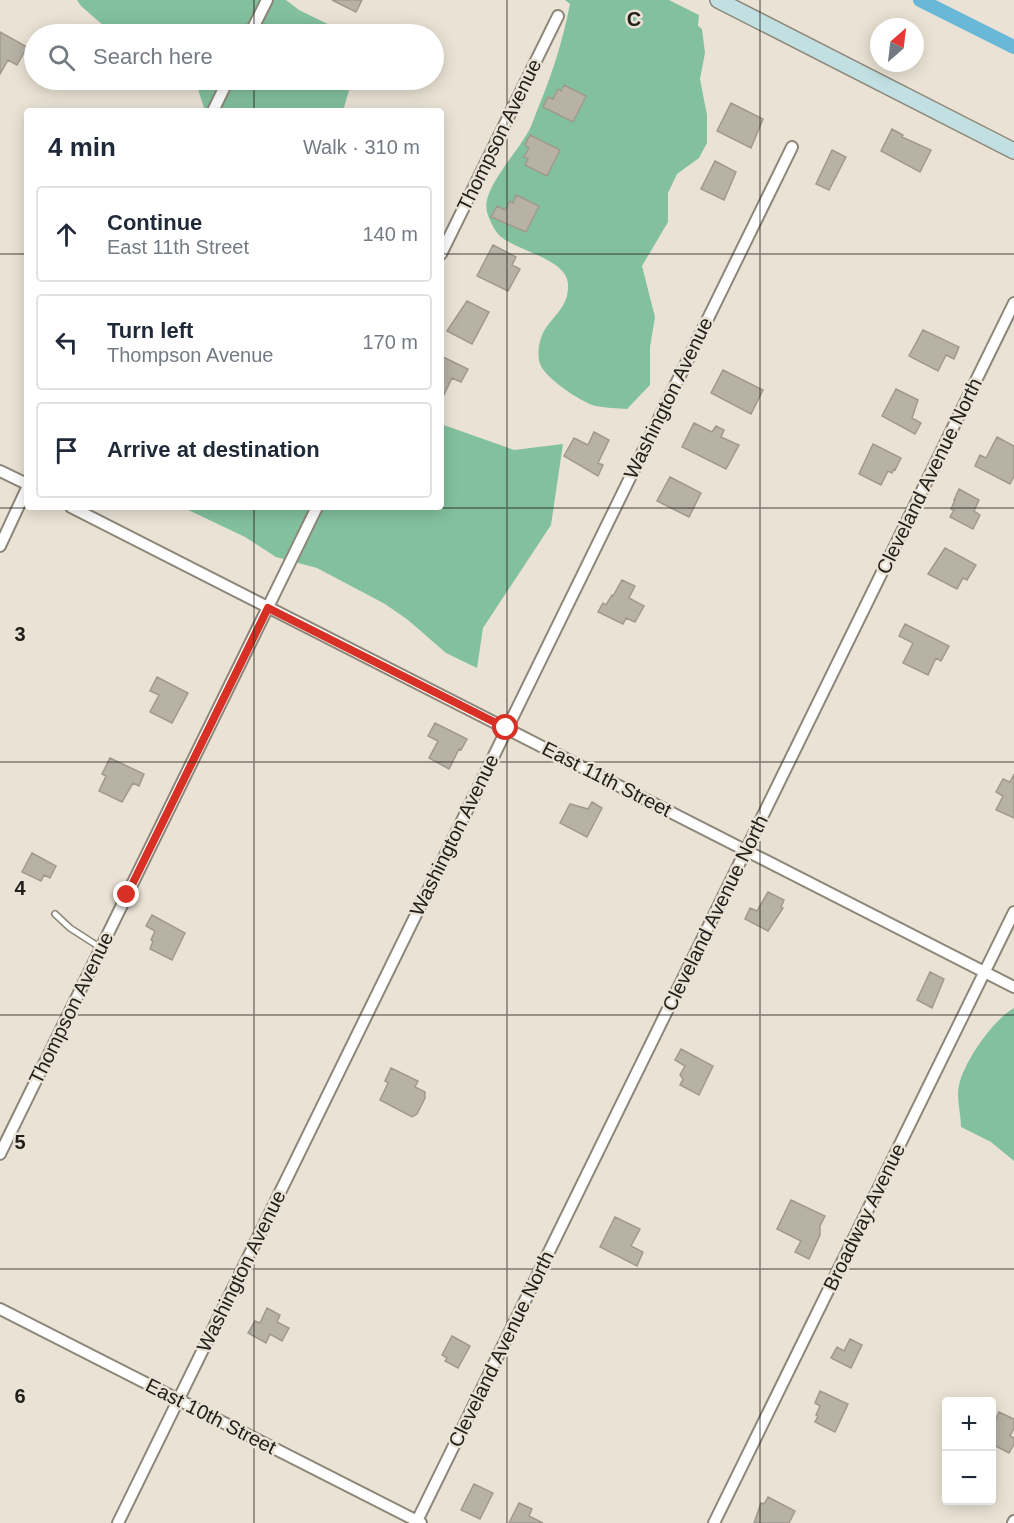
<!DOCTYPE html>
<meta charset="utf-8">
<style>
body{margin:0;font-family:Helvetica,sans-serif;background:#f2f2f3;color:#1f2937}
.controls{position:absolute;right:18px;bottom:18px;display:grid;overflow:hidden;border-radius:6px;box-shadow:0 3px 15px #0003}
.controls button{width:54px;height:54px;display:grid;place-items:center;padding:0;border:0;border-bottom:2px solid #e0e1e3;background:#fff;color:#1f2937;font:30px sans-serif}
.compass{position:absolute;left:870px;top:18px;width:54px;height:54px;border-radius:50%;background:#fff;box-shadow:0 3px 15px #0003;rotate:28deg}
.stop{position:absolute;width:18px;height:18px;margin:-14px;border:4px solid #d93025;border-radius:50%;background:#fff}
.stop.end{background:#d93025;border-color:#fff;box-shadow:0 2px 6px #0008}
.list{margin:0;padding:0;list-style:none}
h2{display:flex;justify-content:space-between;align-items:center;height:78px;margin:0;padding:0 24px;font-size:26px}
h2 small{font-size:20px;font-weight:400;color:#747a83}
.list li{display:grid;grid-template-columns:39px 1fr auto;gap:18px;align-items:center;box-sizing:border-box;height:96px;margin:0 12px 12px;padding:0 12px;border:2px solid #e0e1e3;border-radius:6px}
.list b{display:block;font-size:22px;white-space:nowrap}
.list p{margin:0;font-size:20px;white-space:nowrap;color:#747a83}
.list em{font-size:20px;font-style:normal;color:#747a83}
.icon{flex:none;width:33px;height:33px;fill:none;stroke:currentColor;stroke-width:2;stroke-linecap:round;stroke-linejoin:round}
.map{position:relative;flex:none;width:1014px;height:1523px;overflow:hidden}
.search{position:absolute;background:#fff;box-shadow:0 3px 15px #0003;left:24px;top:24px;width:420px;height:66px;display:flex;align-items:center;gap:15px;box-sizing:border-box;padding:0 21px;border-radius:33px;color:#747a83;font-size:22px}
.panel{position:absolute;background:#fff;box-shadow:0 3px 15px #0003;left:24px;top:108px;width:420px;height:402px;border-radius:6px}
.map>svg:first-child{display:block}
</style>
<div class="map">
<svg width="1014" height="1523" viewBox="0 0 1014 1523">
<rect width="100%" height="100%" fill="#eae3d5"/>
<path fill="#83c19e" d="M77,0H286L299,10L348,34H116L112,33L81,6Z
M565,0H669L699,15L698,26L702,29L705,53L700,79L707,115V143L699,158L677,174L668,193V222L642,266L655,317L650,347V385L627,409C617,408 606,408 596,406C582,403 547,379 541,366C536,357 539,340 544,331C554,314 569,307 568,284C567,259 517,251 500,236C495,232 489,219 487,212C481,191 514,156 525,137C531,129 534,118 538,108C552,75 563,40 570,4Z
M193,80H352L343,111H205L196,83Z
M441,424L514,450L563,444L551,525L483,628L477,668L446,653L408,620L385,604L317,568L276,557L245,537L182,507H441Z
M1014,1008V1161L991,1142L961,1127C961,1114 956,1097 959,1085C965,1060 993,1020 1014,1008Z"/>
<g fill="none" stroke-linecap="round" stroke-linejoin="round">
<path stroke="#69b7d9" stroke-width="14" d="M920,0L1014,47"/>
</g>
<path fill="#b8b2a5" stroke="#a0998d" stroke-width="1.5" d="M332,0H362L356,12Z
M0,32L27,47L17,65L8,60L0,74Z
M564,85L586,96L573,122L543,107L548,97L553,99L558,89L561,91Z
M731,103L763,119L751,148L717,131Z
M892,129L903,135L902,137L931,150L920,172L881,151Z
M530,135L560,150L547,176L525,165L528,159L524,157L529,148L525,145Z
M832,150L846,157L829,190L816,184Z
M715,161L736,172L724,200L701,189Z
M516,195L539,206L526,232L491,217L497,206L505,210L510,201L513,203Z
M493,245L516,257L512,265L520,269L508,291L477,276Z
M467,301L489,312L472,344L447,331Z
M923,330L959,347L954,359L946,355L938,371L909,356Z
M441,356L468,369L461,382L452,378L441,401Z
M723,370L763,390L751,414L711,393Z
M896,389L918,400L912,418L921,423L915,434L882,416Z
M694,423L712,432L716,426L724,430L721,437L739,445L726,469L682,447Z
M594,432L609,440L598,463L603,465L598,476L564,456L574,438L588,445Z
M997,437L1014,446V476L1010,484L975,466L980,455L986,458Z
M873,444L901,458L895,470L894,469L892,473L888,471L881,485L859,474Z
M670,477L701,493L689,517L657,501Z
M959,489L979,500L974,511L980,515L973,529L950,517L954,510L951,509L955,500H954Z
M945,548L976,565L967,580L963,578L957,589L928,574Z
M622,580L635,586L629,598L644,606L635,622L626,618L623,624L598,612L603,603L606,605L612,595L613,596Z
M905,624L949,646L941,661L936,658L928,675L903,663L913,643L899,636Z
M157,677L188,693L172,723L150,712L159,695L150,691Z
M435,723L467,739L461,750L459,749L449,769L429,758L438,741L428,736Z
M110,758L144,774L139,786L133,783L122,802L99,791L106,776L102,774Z
M1014,774V818L996,810L1003,796L996,792L1003,779L1010,782Z
M592,802L602,808L587,837L560,823L570,804L588,809Z
M32,853L56,866L50,878L44,875L41,881L22,872Z
M768,892L784,900L781,907L783,908L768,931L745,919L750,908L757,911Z
M152,915L185,933L172,960L150,949L153,941L151,940L155,931L146,926Z
M930,972L944,979L932,1008L917,1000Z
M681,1049L713,1066L699,1095L680,1085L683,1079L680,1075L685,1066L675,1060Z
M391,1068L418,1081L415,1087L425,1092V1098L417,1114L412,1117L380,1100L388,1083L385,1081Z
M791,1200L825,1216L820,1226V1235L809,1259L795,1252L801,1241L777,1229Z
M615,1217L640,1229L631,1246L643,1252L637,1266L600,1247Z
M267,1308L280,1315L277,1322L289,1328L282,1341L270,1334L266,1343L248,1333L255,1321L260,1323Z
M452,1336L470,1346L458,1368L445,1361L447,1358L442,1355Z
M850,1339L862,1345L851,1368L831,1358L837,1347L844,1351Z
M820,1391L848,1404L835,1432L815,1422L818,1416L816,1415L820,1406L815,1403Z
M999,1412L1014,1419V1428L1010,1436L1014,1438V1444L1009,1453L992,1444V1427Z
M474,1484L493,1493L480,1519L461,1510Z
M768,1497L795,1511L789,1523H754L761,1503L764,1504Z
M519,1503L532,1509L529,1516L543,1523H509Z"/>
<g fill="none" stroke-linecap="round" stroke-linejoin="round">
<defs>
<path id="lane" d="M55,914L70,928L101,948"/>
<path id="street" d="M250,34L267,0
M213,111L228,80
M441,254L558,16
M0,471L27,484
M71,507L1014,987
M0,546L27,488
M0,1154L317,507
M0,1309L421,1523
M118,1523L792,147
M416,1523L1014,303
M714,1523L1014,912
M1013,1523L1014,1521"/>
<path id="secondary" d="M718,0L1014,151"/>
</defs>
<use href="#lane" stroke="#8d877a" stroke-width="8"/>
<use href="#street" stroke="#8d877a" stroke-width="14"/>
<use href="#secondary" stroke="#8d877a" stroke-width="18"/>
<use href="#lane" stroke="#fff" stroke-width="5"/>
<use href="#street" stroke="#fff" stroke-width="10"/>
<use href="#secondary" stroke="#c2e0e1" stroke-width="15"/>
</g>
<g fill="none" stroke-linecap="round" stroke-linejoin="round">
<path stroke="#d93025" stroke-width="8" d="M127,895L268,608L506,728"/>
</g>
<path fill="none" stroke="#22201b" stroke-width="1.5" stroke-opacity="0.55" d="M254,0V34M507,0V1523M760,0V1523M254,80V111M0,254H27M441,254H1014M254,507V1523M0,508H1014M0,762H1014M0,1015H1014M0,1269H1014"/>
<g text-anchor="middle" stroke-width="5" stroke-linejoin="round" paint-order="stroke">
<g font-size="20" fill="#22201b" stroke="#eae3d5">
<text transform="translate(499 135) rotate(-64)" y="7">Thompson Avenue</text>
<text transform="translate(668 398) rotate(-64)" y="7">Washington Avenue</text>
<text transform="translate(929 476) rotate(-64)" y="7">Cleveland Avenue North</text>
<text transform="translate(607 779) rotate(27)" y="7">East 11th Street</text>
<text transform="translate(454 835) rotate(-64)" y="7">Washington Avenue</text>
<text transform="translate(715 913) rotate(-64)" y="7">Cleveland Avenue North</text>
<text transform="translate(71 1008) rotate(-64)" y="7">Thompson Avenue</text>
<text transform="translate(864 1217) rotate(-64)" y="7">Broadway Avenue</text>
<text transform="translate(241 1271) rotate(-64)" y="7">Washington Avenue</text>
<text transform="translate(501 1349) rotate(-64)" y="7">Cleveland Avenue North</text>
<text transform="translate(211 1416) rotate(27)" y="7">East 10th Street</text>
</g>
</g>
<g font-size="20" text-anchor="middle" font-weight="bold" fill="#22201b" stroke="#eae3d5" stroke-width="5" stroke-linejoin="round" paint-order="stroke">
<text x="634" y="26">C</text>
<text x="20" y="641">3</text>
<text x="20" y="895">4</text>
<text x="20" y="1149">5</text>
<text x="20" y="1403">6</text>
</g>
</svg>
<div class="controls">
<button>+</button>
<button>−</button>
</div>
<svg class="compass" viewBox="-18 -18 36 36"><path d="M0-13l5 13h-10z" fill="#e53935"/><path d="M0 13l5-13h-10z" fill="#747a83"/></svg>
<div class="stop" style="left:506px;top:728px"></div>
<div class="stop end" style="left:127px;top:895px"></div>
<div class="search"><svg class="icon" aria-label="search" viewBox="0 0 24 24"><circle cx="10" cy="10" r="6"/><path d="M15 15l6 6"/></svg>Search here</div>
<section class="panel">
<h2>4 min<small>Walk · 310 m</small></h2>
<ul class="list">
<li><svg class="icon" aria-label="ahead" viewBox="0 0 24 24"><path d="M12 20V5M6 11l6-6 6 6"/></svg><div><b>Continue</b><p>East 11th Street</p></div><em>140 m</em></li>
<li><svg class="icon" aria-label="left" viewBox="0 0 24 24"><path d="M17 20v-9H6M10 6l-5 5 5 5"/></svg><div><b>Turn left</b><p>Thompson Avenue</p></div><em>170 m</em></li>
<li><svg class="icon" aria-label="arrive" viewBox="0 0 24 24"><path d="M6 21V4h12l-3 4 3 4H6"/></svg><div><b>Arrive at destination</b></div></li>
</ul>
</section>
</div>
